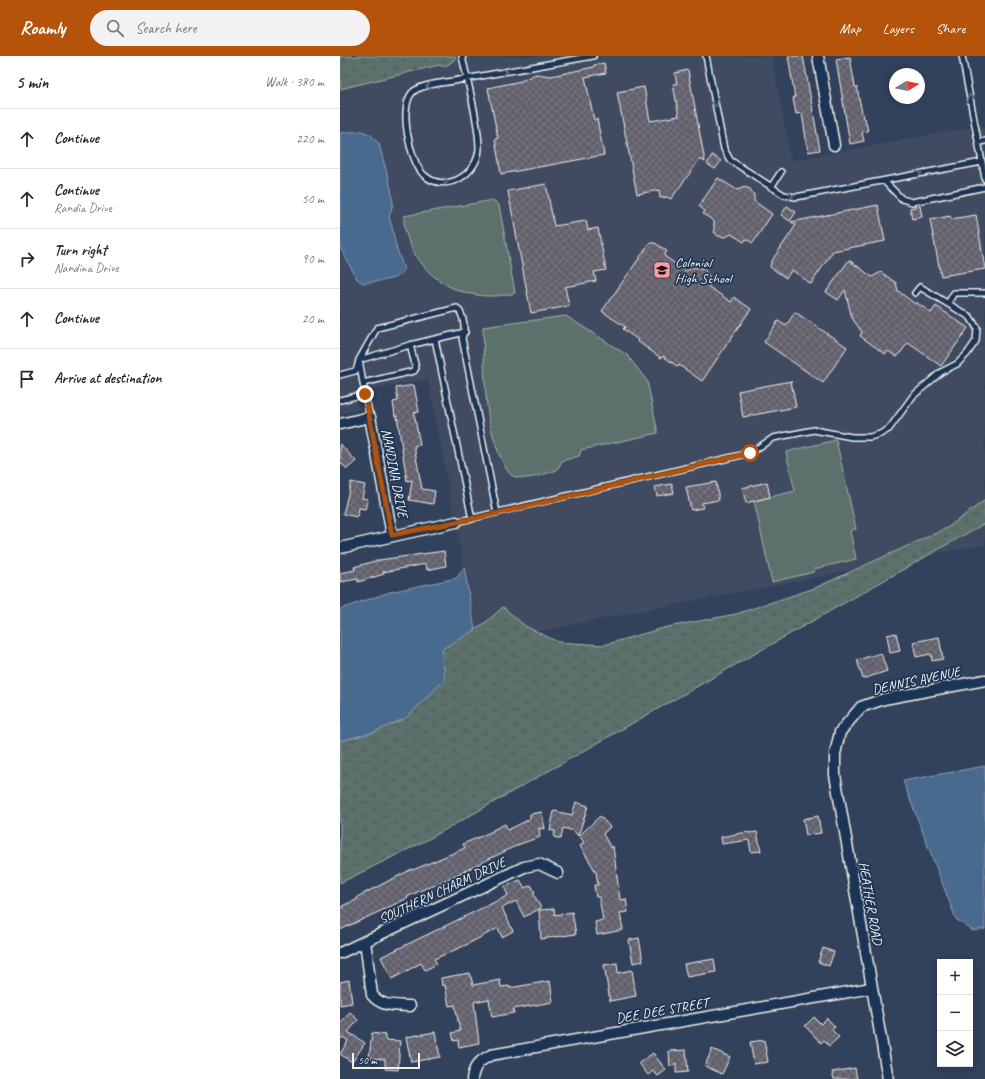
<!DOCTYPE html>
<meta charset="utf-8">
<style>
body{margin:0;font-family:Caveat,sans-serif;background:#f2f2f3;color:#2b2b33}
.controls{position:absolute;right:12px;bottom:12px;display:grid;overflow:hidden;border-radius:0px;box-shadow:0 2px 10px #0003}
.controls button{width:36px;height:36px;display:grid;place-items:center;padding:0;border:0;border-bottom:1px solid #e1e1e2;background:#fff;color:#2b2b33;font:20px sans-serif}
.compass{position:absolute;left:549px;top:12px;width:36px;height:36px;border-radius:50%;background:#fff;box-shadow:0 2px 10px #0003;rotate:80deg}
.scale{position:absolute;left:12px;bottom:10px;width:68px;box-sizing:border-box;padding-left:4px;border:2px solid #f4f1e8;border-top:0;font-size:11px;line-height:14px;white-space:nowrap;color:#f4f1e8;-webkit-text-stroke:3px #1d3557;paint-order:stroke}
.stop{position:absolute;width:12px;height:12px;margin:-9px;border:3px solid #b45309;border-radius:50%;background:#fff}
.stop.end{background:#b45309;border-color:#fff;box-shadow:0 1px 4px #0008}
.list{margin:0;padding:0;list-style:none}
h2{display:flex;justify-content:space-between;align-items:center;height:52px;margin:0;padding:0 16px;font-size:17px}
h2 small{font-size:13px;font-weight:400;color:#7c7c81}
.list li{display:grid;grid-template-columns:26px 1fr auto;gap:12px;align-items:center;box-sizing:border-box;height:60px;padding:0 16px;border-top:1px solid #e1e1e2}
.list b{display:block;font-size:15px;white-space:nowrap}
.list p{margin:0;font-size:13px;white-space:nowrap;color:#7c7c81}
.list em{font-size:13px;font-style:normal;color:#7c7c81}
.icon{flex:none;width:22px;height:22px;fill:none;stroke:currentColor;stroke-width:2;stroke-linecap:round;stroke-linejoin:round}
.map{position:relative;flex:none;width:645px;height:1023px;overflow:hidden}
header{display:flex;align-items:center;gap:24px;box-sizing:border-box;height:56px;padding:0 20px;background:#b45309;color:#fff}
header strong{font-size:19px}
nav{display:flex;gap:22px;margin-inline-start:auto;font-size:14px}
.search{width:280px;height:36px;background:#f2f2f3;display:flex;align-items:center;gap:10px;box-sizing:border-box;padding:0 14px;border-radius:22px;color:#7c7c81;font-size:15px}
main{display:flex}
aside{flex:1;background:#fff}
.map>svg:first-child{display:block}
</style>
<header>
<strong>Roamly</strong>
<div class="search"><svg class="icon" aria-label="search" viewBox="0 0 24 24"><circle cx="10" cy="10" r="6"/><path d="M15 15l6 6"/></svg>Search here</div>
<nav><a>Map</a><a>Layers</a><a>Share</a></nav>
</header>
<main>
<aside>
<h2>5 min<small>Walk · 380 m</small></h2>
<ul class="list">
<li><svg class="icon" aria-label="ahead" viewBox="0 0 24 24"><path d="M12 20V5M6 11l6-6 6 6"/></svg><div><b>Continue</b></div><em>220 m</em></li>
<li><svg class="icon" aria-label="ahead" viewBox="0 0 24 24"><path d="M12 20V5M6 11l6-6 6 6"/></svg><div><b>Continue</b><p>Randia Drive</p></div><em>50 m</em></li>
<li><svg class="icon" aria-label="right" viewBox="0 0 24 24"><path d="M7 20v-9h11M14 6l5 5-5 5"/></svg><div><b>Turn right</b><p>Nandina Drive</p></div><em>90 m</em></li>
<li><svg class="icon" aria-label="ahead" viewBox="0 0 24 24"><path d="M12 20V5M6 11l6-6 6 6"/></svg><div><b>Continue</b></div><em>20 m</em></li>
<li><svg class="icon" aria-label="arrive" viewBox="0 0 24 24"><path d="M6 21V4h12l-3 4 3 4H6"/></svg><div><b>Arrive at destination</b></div></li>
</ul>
</aside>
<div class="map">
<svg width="645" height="1023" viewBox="0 0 645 1023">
<defs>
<pattern id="wetland-marsh" width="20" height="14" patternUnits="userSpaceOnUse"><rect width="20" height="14" fill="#5d716c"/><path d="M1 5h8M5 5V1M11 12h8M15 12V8" fill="none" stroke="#525a57"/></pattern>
<pattern id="building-cross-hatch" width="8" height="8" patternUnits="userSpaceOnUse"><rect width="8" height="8" fill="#62606c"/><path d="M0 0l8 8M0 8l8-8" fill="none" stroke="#797781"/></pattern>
</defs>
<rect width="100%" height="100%" fill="#32425d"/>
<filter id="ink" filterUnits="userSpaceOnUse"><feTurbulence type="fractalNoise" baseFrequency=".025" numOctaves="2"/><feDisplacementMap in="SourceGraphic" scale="8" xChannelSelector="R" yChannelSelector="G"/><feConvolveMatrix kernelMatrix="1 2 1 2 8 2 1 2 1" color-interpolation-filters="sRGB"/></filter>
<g filter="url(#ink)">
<path fill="#404b62" d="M0,0H432L451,105L643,69L645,78V488L138,587L88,323L13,338L19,353L0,358Z"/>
<path fill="url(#wetland-marsh)" stroke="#a8b1aa" d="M0,0H116L114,4L105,11L99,9L0,33Z
M645,444V467L87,784L0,827V685L34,676L102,593L145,567L163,551L185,570L218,586L264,589L323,572L396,558L475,532L607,472Z"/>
<path fill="#5d716c" stroke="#a8b1aa" d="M153,144L159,149L175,237C134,247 94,232 73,195C68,184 63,172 64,160Z
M226,260L287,299L307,325L318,377L241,394L239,400L222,405L217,414C204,418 186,426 173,420C161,414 150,371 148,357C144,329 144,300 143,271Z
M496,384L516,473L510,475L516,503L474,513V516L432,526L414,445L455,435L446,396Z"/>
<path fill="#486a8f" stroke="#8da0b3" d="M22,75L31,79L39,88L51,132L53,148L49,161L52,171L56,191L64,213C63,225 33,225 23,227L17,223L0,191V77Z
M124,511L135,574L102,593L105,623L66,662L34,676L0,685V553L50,536L117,522Z
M645,710V873L633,875L616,863L563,725Z"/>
<path fill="url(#building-cross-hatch)" stroke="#f4f1e8" d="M448,0H463L480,94L468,96L462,57L456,58L453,42H455Z
M510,1L515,31H517L523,62H525L528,75L522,76L524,85L510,88L496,3Z
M264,7L266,17L245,21L254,64L257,63L264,99L161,118L155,83L158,82L148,32L181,25L196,18L211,20L254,11V9Z
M348,14L365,106L360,103L331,143L327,141L320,142L319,134L297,138L277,36L304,31L310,65L339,60L333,28H337L335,17Z
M372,99L381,105L375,113L367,108Z
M378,122L397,134L405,131L410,133L414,139V145L432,158L413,187L406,183L404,186L391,178L386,181L378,180L374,176V165L363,158L365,155L359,150Z
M206,128L214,170L246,165L248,174L258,172L266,214L254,216L256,225L225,231L229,250L191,257L168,135Z
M538,149L545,185L493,195L471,228L452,214L446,222L430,211L431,206L456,169L451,166Z
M447,150L456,156L450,165L441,159Z
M580,150L582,161L572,163L570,152Z
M636,159L645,213L601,220L590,164L610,160L611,163Z
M310,187H315L327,195L324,200L346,215L355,211L364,213L369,220V231L391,246L394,241L411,253L362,325L339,309L338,311L323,300L321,302L297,285L298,284L283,273L285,271L262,255Z
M509,204L532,221L541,216L556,227L558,235L575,248L576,246L591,257L596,250L628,272L601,310L568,287L557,301L548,295L545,298L520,280L522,276L512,262L505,234L498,244L486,236Z
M455,256L507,291L483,327L424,286L438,265L446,270Z
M451,325L456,351L403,361L398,335Z
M74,329L79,356L74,357L80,389L74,390L82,433L95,435L93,448L69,444L72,424L67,425L57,360H55L53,346L58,345L56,332Z
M0,388L16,405L7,413L0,406Z
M11,426L25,429L22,442L28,443L25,453L19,452L17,461L3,458Z
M376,426L379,444L362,447L363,452L351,454L346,431Z
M427,426L430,441L406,447L402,432Z
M332,428L334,437L317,440L315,431Z
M104,495L106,510L87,514L86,508L43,516L44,518L18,526V523L0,526V517L15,514L14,511L39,504Z
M556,577L560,595L550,597L547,579Z
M599,581L603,603L592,605L591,598L576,601L573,586Z
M541,597L547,615L523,623L517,604Z
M236,746L248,750L238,780L234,775L223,772L221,783L214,781L215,775L210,774L214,755L232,759Z
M202,756L205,773L199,772L200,781L180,788L89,832L88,831L67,841L68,842L0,874V853L3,851L2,850L18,843L17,841L72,813L73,814L125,792L123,788L153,775V774L165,768L168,774L190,763V758Z
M260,760L270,771L263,778L271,792L273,790L280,844L286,843L288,856L280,857L283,874L257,879L255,866L263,864L259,841H256L254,829H258L256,816L240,790L244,786L239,780Z
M478,760L481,777L466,779L463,763Z
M407,776L408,777L417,776L421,795L411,796L409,784L382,788L381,781Z
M180,824L185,832L191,829L195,836L193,837L201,852L184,861L176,845L162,852L173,875L162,881L158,872L126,889L94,903L97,908L85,914L81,907L52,923L41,901L163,842L168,839L164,831Z
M214,853L215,859L232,856L236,878L201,883L199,854Z
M299,882L303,905L293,907L289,884Z
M483,892L494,896L489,910L478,906Z
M374,903L376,916L347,921L344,908Z
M277,907L278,917L292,914L296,940L270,945L264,909Z
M130,917L133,929L160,924L161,931L169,930V932L210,925L213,946L173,953L174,957L152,961L149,943L134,946L139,987L119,991L118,984L114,985L112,977L120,975L115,949L109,950L105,929L102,930L101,922Z
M9,924L12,947L0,949V926Z
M10,956L18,964L8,976L25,987L12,1006L0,998L8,985L3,981L0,984V968Z
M474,961L481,968L487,962L495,971L492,974L499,981L489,990L484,984L481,987L465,970Z
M95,976L100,1001L71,1006L66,981Z
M32,977L45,979V984L60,985L58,1014L45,1013V1003L29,1002Z
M424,984L428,1006L414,1008L410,986Z
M372,993L390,1001L382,1018L365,1010Z
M346,994L348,1016L336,1017V1007L330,1011L329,995Z
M313,997L326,1014L318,1020L313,1015L308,1019L299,1007Z
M515,1012L517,1023H494L492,1016Z"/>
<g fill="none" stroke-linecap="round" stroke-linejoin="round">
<defs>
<path id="service" d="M122,0C128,28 138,62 139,90C140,117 106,139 84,119C70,107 57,48 74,35C85,27 106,27 119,24C163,16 208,8 253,0
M366,0L384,93L390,104L444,139L456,141L642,106L622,0
M638,86L645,85
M642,106L645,123
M544,125L562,143L572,146L645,131
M431,131L441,116
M608,247L614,237H645
M95,283L125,276
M0,319L15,315L17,312L19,304L37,272L117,252C124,259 126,273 122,282L157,457
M23,327L19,304L70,289
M25,338L30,361
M0,344L25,338L23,327L74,315L76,312L70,289L95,283L132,463
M116,466L410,397L433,382L474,374L512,381H530L540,378L549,373L573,340L601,316L617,308L627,298L636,285L637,272L630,261L580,231L575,237"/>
<path id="minor" d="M478,0L494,89
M0,368L30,361L52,479
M0,492L116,466
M25,885L32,939C42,951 55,949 70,950
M0,897L184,811L199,808L218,817
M132,1023C134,1010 139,1005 151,999L531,932
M548,1023L495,719V698L500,676L521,651L544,643L645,624"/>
</defs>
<use href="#service" stroke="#f4f1e8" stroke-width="8"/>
<use href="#minor" stroke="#f4f1e8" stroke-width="13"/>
<use href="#service" stroke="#1d3557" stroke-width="5"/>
<use href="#minor" stroke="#1d3557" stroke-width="10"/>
</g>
<defs><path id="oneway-chevron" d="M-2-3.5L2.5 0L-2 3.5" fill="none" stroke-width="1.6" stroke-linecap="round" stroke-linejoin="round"/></defs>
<g stroke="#68778a">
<use href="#oneway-chevron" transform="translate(165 16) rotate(-10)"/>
<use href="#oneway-chevron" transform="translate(89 30) rotate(167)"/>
<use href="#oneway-chevron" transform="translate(630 41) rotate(-101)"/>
<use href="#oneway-chevron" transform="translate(375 48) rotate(79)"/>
<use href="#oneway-chevron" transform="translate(579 118) rotate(-11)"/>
<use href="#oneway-chevron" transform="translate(106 125) rotate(-1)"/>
<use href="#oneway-chevron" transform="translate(451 140) rotate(7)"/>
</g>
</g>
<g fill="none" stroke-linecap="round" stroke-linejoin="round" filter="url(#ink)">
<path stroke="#b45309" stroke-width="5" d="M25,338L52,479L151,459L410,397"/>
</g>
<defs>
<symbol id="school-square" viewBox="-11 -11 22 22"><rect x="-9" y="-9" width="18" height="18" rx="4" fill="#ff9aa2" stroke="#1d3557"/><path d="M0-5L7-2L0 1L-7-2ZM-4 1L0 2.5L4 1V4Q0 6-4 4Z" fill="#111"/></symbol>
</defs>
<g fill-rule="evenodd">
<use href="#school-square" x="312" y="204" width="20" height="20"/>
</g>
<g text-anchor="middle" stroke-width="3.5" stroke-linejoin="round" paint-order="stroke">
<g font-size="14" fill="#f4f1e8" stroke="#1d3557" text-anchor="start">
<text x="335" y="211">Colonial<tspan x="335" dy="16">High School</tspan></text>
</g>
<g font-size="14" fill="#f4f1e8" stroke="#1d3557">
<text transform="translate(55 417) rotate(79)" y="5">NANDINA DRIVE</text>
<text transform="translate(576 624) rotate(-12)" y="5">DENNIS AVENUE</text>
<text transform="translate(102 834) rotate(-25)" y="5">SOUTHERN CHARM DRIVE</text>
<text transform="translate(531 847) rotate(80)" y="5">HEATHER ROAD</text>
<text transform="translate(322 954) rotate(-10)" y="5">DEE DEE STREET</text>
</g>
</g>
</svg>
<div class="controls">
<button>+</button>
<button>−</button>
<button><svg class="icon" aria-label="layers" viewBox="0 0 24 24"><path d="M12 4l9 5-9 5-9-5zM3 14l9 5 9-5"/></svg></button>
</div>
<svg class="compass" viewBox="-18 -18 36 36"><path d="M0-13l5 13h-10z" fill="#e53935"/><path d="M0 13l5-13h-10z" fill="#7c7c81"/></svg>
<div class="scale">50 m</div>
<div class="stop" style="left:410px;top:397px"></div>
<div class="stop end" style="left:25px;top:338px"></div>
</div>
</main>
